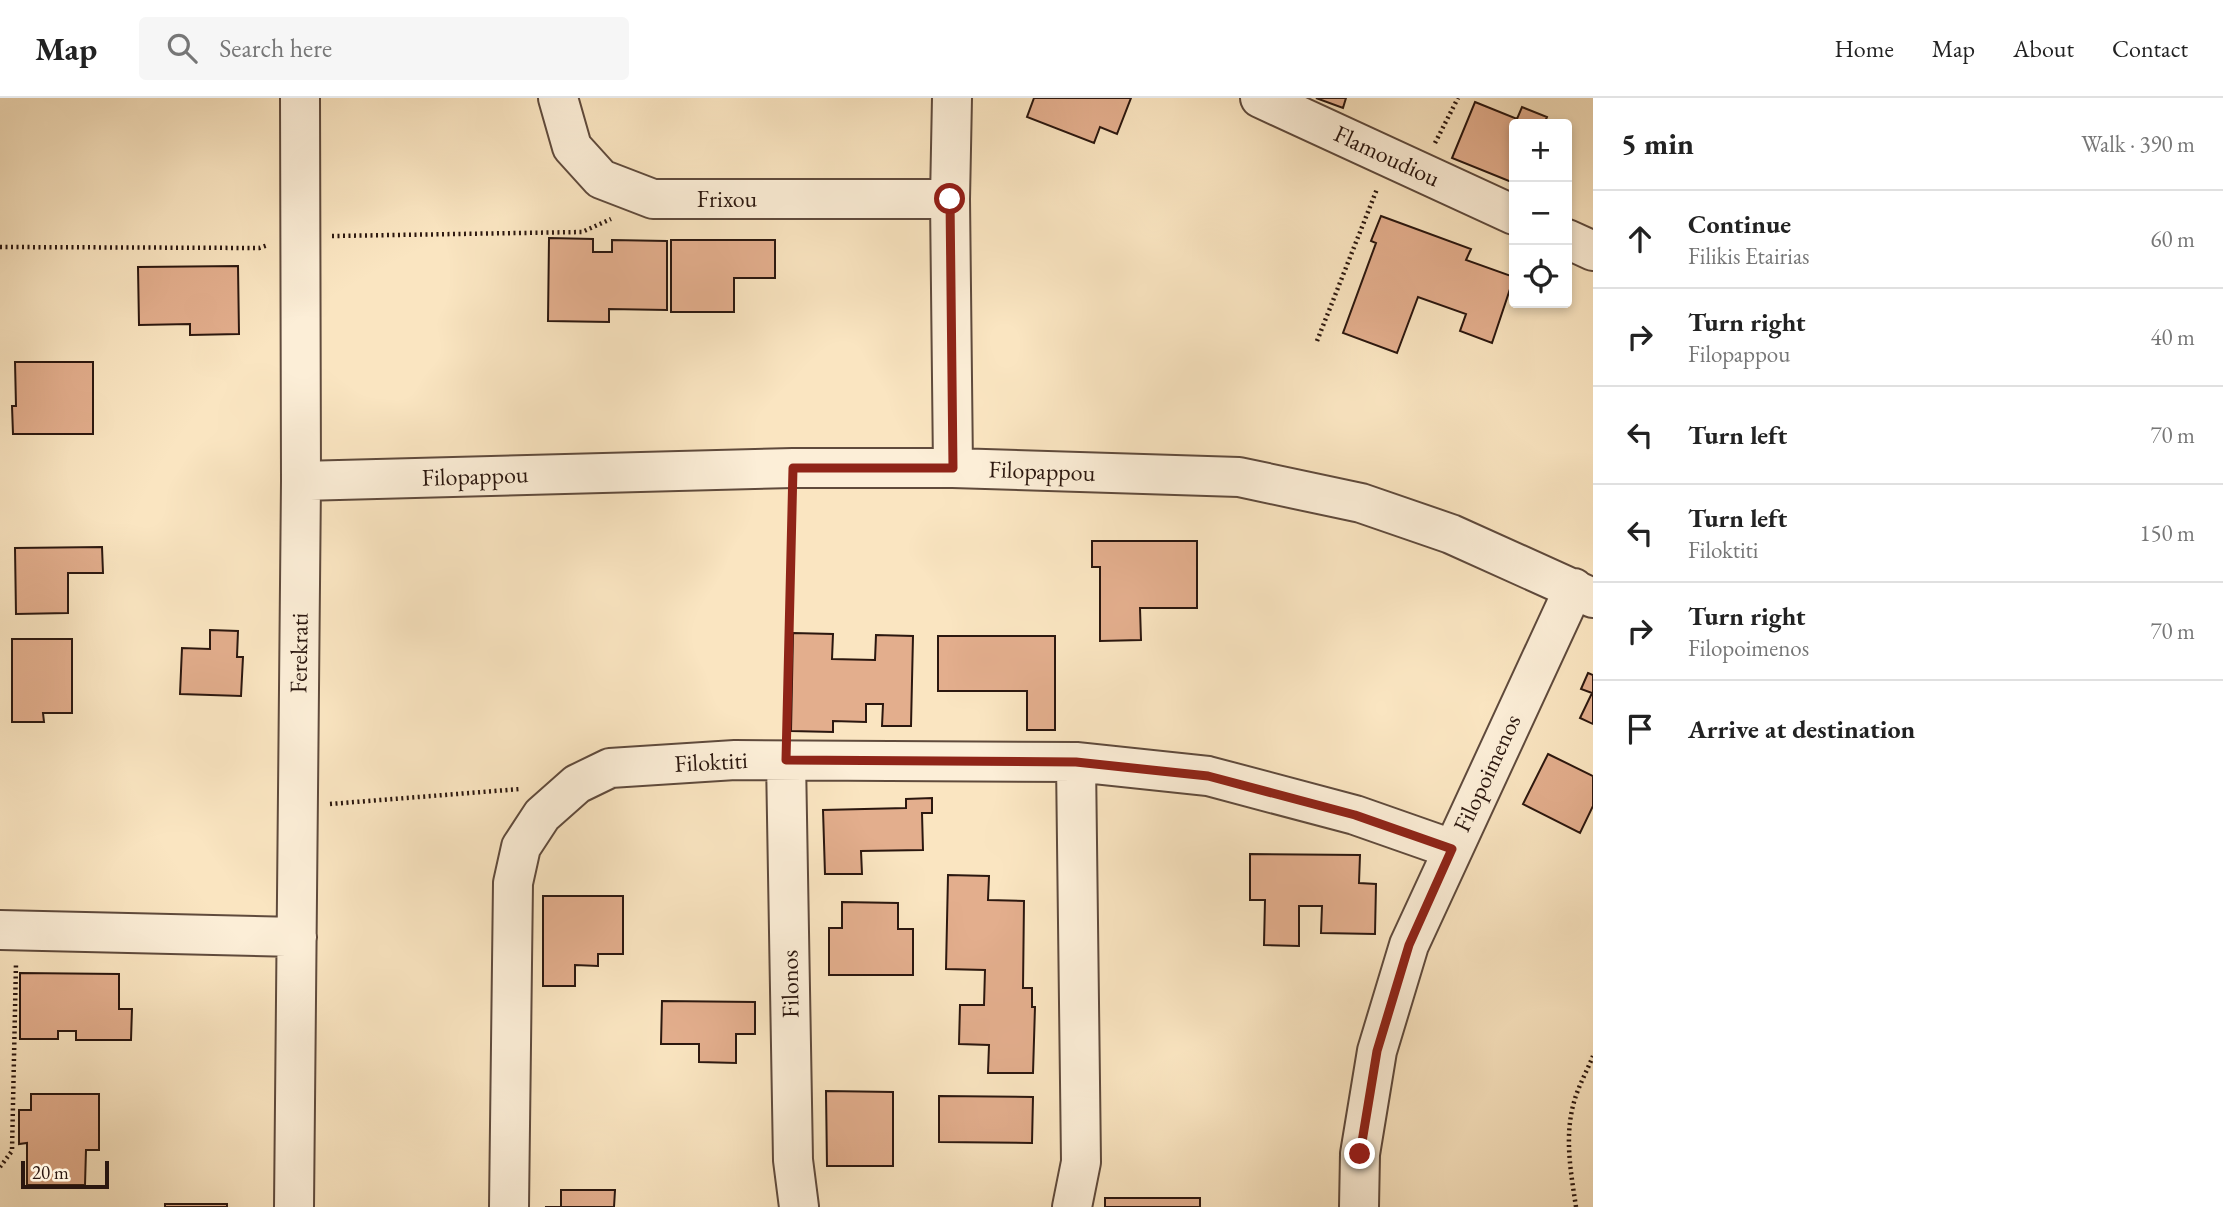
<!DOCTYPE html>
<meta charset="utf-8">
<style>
body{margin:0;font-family:"EB Garamond",serif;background:#f6f6f6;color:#222}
.controls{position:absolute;right:21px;top:21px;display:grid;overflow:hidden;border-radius:7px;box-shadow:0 4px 10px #0003}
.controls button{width:63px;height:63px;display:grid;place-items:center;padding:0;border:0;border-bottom:2px solid #e0e0e0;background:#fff;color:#222;font:35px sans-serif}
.scale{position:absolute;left:21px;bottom:18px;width:88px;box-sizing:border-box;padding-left:7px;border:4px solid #2b170f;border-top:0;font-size:19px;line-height:24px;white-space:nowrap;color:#2b170f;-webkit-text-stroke:5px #fceed7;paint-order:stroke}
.stop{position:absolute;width:21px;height:21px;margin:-16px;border:5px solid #8f2418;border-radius:50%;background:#fff}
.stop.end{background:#8f2418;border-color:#fff;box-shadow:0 2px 7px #0008}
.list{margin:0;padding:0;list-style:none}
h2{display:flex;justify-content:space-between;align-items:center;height:91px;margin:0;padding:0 28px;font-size:30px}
h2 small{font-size:23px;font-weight:400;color:#767676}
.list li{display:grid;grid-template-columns:46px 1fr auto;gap:21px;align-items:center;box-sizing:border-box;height:98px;padding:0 28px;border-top:2px solid #e0e0e0}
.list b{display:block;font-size:26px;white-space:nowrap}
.list p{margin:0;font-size:23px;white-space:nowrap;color:#767676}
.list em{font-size:23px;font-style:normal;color:#767676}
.icon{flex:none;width:38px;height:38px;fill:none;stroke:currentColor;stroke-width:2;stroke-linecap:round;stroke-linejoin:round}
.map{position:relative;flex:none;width:1593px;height:1109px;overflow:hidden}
header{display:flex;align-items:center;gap:42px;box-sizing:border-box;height:98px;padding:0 35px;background:#fff;border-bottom:2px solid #e0e0e0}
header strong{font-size:33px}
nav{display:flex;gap:38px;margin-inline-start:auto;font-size:24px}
.search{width:490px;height:63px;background:#f6f6f6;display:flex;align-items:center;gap:18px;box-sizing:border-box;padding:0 24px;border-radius:7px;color:#767676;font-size:26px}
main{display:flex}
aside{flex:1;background:#fff}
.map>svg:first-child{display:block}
</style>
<header>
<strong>Map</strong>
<div class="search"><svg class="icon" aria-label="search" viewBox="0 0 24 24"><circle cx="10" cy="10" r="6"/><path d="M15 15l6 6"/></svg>Search here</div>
<nav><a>Home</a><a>Map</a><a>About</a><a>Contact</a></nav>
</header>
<main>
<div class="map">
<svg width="1593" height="1109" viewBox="0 0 1593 1109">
<rect width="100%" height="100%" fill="#fae5c1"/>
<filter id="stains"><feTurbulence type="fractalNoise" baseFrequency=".00286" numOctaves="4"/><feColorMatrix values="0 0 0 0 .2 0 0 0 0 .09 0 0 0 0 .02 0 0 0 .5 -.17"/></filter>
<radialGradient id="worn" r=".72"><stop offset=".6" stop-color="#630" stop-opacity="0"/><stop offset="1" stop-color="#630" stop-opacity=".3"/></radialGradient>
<path fill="#e3ae8d" stroke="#2b170f" stroke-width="2" d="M1034,0H1131L1117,36L1100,29L1094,45L1027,19Z
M1316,0H1346L1343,10Z
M1475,4L1517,21L1522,9L1547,19L1544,26H1514V85L1452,60Z
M1381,118L1471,151L1466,162L1514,179L1492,245L1460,233L1466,216L1418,199L1397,255L1343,235L1376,145L1371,143Z
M549,140L593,141V154H612V142L667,143V212L609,211V224L548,223Z
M671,142H775V180H734V214H671Z
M238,168L239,236L190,237V226L139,227L138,169Z
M15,264H93V336H13L12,308H16Z
M1092,443H1197V510H1140L1141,542L1100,543V469H1092Z
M102,449L103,475H68V515L16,516L15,450Z
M210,532L238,533L237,559H243L241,598L180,596L182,550L210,551Z
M793,535L833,536L832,561L875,562L876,537L913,538L911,628H882L883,606H866V624L833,623V634L791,633Z
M938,538H1055V632H1027V593H938Z
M12,541H72V615H43L44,624H12Z
M1588,575L1593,577V626L1580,620L1592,595L1581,591Z
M1548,656L1593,678V708L1580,735L1523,706Z
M932,700V715H922L923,752L861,753L862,776H825L823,712L906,710V701Z
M1250,756L1360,757L1359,785L1376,786L1375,836L1321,835L1322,808H1299V848L1264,847L1265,802H1250Z
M948,777L989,778L988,802L1024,803L1023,890H1032V909H1035L1033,975H988L989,947L959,946L960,907H984L985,872L946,871Z
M543,798H623V856H598V868L575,867V888H543Z
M842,804L898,805V831H913V877H829V830H842Z
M20,875L119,876V911H132L131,942H76V933H58V941H20Z
M662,903L755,904V936H736V965L699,964V946H661Z
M826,993L893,994V1068H827Z
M31,996H99V1052H86L85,1087H27V1045L19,1046V1012H31Z
M939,998L1033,999L1032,1045L939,1044Z
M561,1092H615L614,1109H545H561Z
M1105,1100H1200V1109H1105Z
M165,1106H227V1109H165Z"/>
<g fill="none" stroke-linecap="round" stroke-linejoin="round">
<defs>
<path id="minor" d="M558,0L572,49L601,81L653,101H950
M952,0L950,101L953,370
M1260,0L1514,117
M1567,141L1593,153
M301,383L793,370H953L1239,379L1361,405L1451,436L1593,500
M786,662L793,1062L799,1109
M0,832L297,839
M294,1109L301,383L300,0
M509,1109L513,785L521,749L542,717L577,686L610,670L735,662L1076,664L1208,678L1355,717L1452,751
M1072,1109L1081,1064L1076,664
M1359,1109L1360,1056L1377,953L1409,847L1574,490"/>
</defs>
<use href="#minor" stroke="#5f4a3c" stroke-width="42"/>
<path stroke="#2b170f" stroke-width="4.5" stroke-dasharray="2 3.5" stroke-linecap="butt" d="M1435,45L1458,0
M332,138L582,134L611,121
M0,149L259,150L268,147
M1317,243L1377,91
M787,631L792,402
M330,706L520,691
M0,1069L12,1053L16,865
M1576,1109C1571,1075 1564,1039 1574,1004C1578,989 1587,973 1593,958"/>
<use href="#minor" stroke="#fceed7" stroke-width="38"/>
</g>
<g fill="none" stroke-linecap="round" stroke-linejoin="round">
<path stroke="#8f2418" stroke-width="9" d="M950,101L953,370H793L786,662L1076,664L1208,678L1355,717L1452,751L1409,847L1377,953L1360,1056"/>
</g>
<g text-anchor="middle" stroke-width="5" stroke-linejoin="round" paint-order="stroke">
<g font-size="24" fill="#2b170f" stroke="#fceed7">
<text transform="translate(1387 58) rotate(25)" y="8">Flamoudiou</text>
<text x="727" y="109">Frixou</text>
<text transform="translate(1042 373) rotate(2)" y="8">Filopappou</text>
<text transform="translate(475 378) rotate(-2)" y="8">Filopappou</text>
<text transform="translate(299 555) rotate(-89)" y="8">Ferekrati</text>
<text transform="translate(711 664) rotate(-3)" y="8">Filoktiti</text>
<text transform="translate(1487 675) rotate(-65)" y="8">Filopoimenos</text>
<text transform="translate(790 886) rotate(-91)" y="8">Filonos</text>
</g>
</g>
<rect width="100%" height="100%" filter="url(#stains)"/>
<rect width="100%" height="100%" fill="url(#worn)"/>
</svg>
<div class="controls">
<button>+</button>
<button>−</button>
<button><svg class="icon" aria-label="locate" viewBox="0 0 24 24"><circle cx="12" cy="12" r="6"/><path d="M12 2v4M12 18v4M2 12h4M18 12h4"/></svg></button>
</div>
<div class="scale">20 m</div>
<div class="stop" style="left:950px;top:101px"></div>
<div class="stop end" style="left:1360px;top:1056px"></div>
</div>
<aside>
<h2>5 min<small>Walk · 390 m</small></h2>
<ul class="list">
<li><svg class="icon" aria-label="ahead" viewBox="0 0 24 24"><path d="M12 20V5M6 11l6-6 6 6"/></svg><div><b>Continue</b><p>Filikis Etairias</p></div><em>60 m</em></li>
<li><svg class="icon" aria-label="right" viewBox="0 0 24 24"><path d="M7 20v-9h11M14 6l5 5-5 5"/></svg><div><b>Turn right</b><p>Filopappou</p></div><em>40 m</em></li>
<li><svg class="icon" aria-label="left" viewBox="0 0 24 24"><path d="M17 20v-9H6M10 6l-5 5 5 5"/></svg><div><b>Turn left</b></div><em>70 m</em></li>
<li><svg class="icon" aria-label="left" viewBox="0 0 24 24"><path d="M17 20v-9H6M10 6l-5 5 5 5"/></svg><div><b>Turn left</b><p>Filoktiti</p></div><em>150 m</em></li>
<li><svg class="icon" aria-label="right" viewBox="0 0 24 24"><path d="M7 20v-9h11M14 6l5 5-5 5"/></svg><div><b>Turn right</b><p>Filopoimenos</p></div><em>70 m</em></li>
<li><svg class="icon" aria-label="arrive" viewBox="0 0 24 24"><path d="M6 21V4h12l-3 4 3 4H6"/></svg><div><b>Arrive at destination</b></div></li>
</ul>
</aside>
</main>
